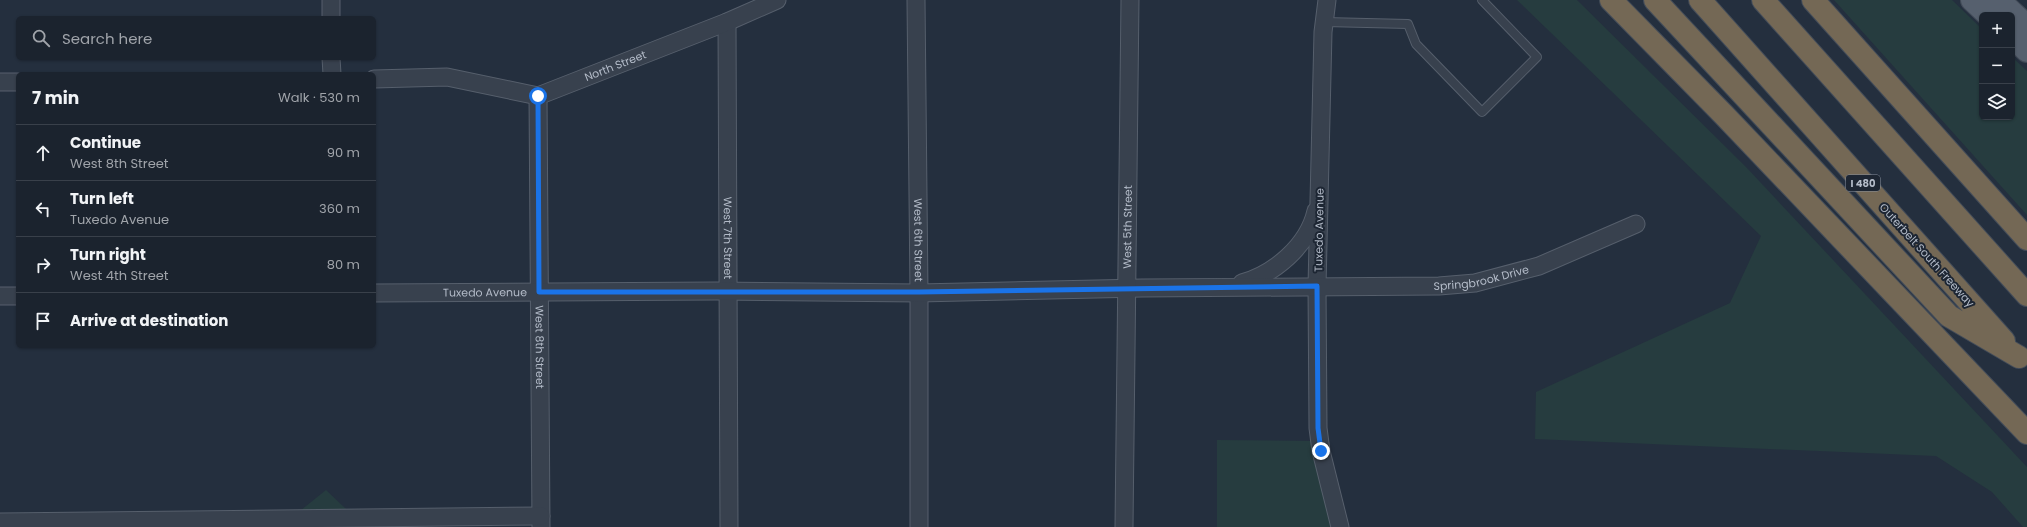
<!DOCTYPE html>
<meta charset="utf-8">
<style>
body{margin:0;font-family:Poppins,sans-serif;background:#282f3a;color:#f1f3f6}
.controls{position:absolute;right:12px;top:12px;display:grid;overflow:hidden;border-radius:6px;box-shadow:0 1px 3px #0004}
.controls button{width:36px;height:36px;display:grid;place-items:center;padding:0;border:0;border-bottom:1px solid #39404a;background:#1b232e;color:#f1f3f6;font:20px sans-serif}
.stop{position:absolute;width:12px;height:12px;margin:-9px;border:3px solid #1a73e8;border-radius:50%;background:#fff}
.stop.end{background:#1a73e8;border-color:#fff;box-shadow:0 1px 4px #0008}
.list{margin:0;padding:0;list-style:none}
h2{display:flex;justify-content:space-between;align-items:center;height:52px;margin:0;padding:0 16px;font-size:17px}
h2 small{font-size:13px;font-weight:400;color:#a0a4aa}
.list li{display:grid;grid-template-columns:26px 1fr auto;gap:12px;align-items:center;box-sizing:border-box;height:56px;padding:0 16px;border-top:1px solid #39404a}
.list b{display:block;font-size:15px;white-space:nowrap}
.list p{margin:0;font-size:13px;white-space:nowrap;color:#a0a4aa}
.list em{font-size:13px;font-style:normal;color:#a0a4aa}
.icon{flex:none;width:22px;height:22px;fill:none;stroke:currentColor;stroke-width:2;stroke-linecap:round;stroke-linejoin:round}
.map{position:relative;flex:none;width:2027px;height:527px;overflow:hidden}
.search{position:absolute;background:#1b232e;box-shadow:0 1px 3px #0004;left:16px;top:16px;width:360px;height:44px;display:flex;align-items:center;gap:10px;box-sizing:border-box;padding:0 14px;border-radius:6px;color:#a0a4aa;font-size:15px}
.panel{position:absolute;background:#1b232e;box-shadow:0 1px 3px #0004;left:16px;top:72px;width:360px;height:276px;border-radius:6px}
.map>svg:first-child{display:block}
</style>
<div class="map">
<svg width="2027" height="527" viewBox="0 0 2027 527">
<rect width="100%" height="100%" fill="#242f3e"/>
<path fill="#263c3f" d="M1517,0H1577L1746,167L2027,467V527H2023L1992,492L1936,456L1535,439L1536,392L1730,303L1761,236Z
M1834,0H1952L1982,29V117H2012V57L2027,71V215Z
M1217,440L1313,441L1337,527H1217Z
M326,490L365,527H280Z"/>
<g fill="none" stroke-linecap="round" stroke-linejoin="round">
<defs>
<path id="service" d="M1325,22L1408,24L1416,44L1482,112L1537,57L1482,0"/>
<g id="minor">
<path d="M331,0V18"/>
<path id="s1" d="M916,0L919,293V527"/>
<path d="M1327,0L1323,32L1317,286L1318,428L1321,451L1340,527"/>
<path id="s2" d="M727,22L729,527"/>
<path d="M331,58L332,74"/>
<path id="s3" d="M374,79L447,77L538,96L727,22L777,0"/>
<path d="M0,82H18"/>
<path id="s4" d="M538,96L541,527"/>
<path d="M1242,283C1274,274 1308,246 1316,211"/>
<path id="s5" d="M374,293L716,291L919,293L1142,288L1439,286L1475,283L1539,266L1636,224"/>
<path d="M0,296H18"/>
<path d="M0,522L541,516"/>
<path id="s6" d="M1124,527L1130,0"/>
</g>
<path id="primary" d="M1972,0L1988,15
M1999,0L2027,26
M2012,37L2027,51"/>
<path id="motorway" d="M1611,0L1724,115L2027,433
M1655,0L1949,316L2019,357
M1700,0L2004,341
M1763,0L2027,295
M1813,0L2027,239"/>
</defs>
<use href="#service" stroke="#565f6c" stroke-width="10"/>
<use href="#minor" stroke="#565f6c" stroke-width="19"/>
<use href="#primary" stroke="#414a57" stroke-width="24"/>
<use href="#motorway" stroke="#434c59" stroke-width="24"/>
<use href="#service" stroke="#38414e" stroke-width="8"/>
<use href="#minor" stroke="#38414e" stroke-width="17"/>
<use href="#primary" stroke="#56606e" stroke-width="22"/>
<use href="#motorway" stroke="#746855" stroke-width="22"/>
</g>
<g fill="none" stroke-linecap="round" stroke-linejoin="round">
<path stroke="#1a73e8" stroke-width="5" d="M538,96L539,292H919L1317,286L1318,428L1321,451"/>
</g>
<g text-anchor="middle" stroke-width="4" stroke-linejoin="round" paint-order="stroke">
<rect fill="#1d2633" stroke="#878f9c" stroke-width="1" x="1846" y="175" width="34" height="16" rx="3"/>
<g font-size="10" font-weight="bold" fill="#b4bcc9">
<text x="1863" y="187">I 480</text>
</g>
<g font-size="11" fill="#b4bcc9" stroke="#1d2633">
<text dy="4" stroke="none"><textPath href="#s3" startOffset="249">North Street</textPath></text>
<text dy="4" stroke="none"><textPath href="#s6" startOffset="300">West 5th Street</textPath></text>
<text transform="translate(1319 230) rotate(-89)" y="4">Tuxedo Avenue</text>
<text dy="4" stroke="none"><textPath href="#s2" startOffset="216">West 7th Street</textPath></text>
<text dy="4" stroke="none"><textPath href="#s1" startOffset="240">West 6th Street</textPath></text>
<text transform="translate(1927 255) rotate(48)" y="4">Outerbelt South Freeway</text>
<text dy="4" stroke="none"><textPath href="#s5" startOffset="1108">Springbrook Drive</textPath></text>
<text dy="4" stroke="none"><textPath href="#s5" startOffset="111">Tuxedo Avenue</textPath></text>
<text dy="4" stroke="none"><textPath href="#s4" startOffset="251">West 8th Street</textPath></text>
</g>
</g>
</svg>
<div class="controls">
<button>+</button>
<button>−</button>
<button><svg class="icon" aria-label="layers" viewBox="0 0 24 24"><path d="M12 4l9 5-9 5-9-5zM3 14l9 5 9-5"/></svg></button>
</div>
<div class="stop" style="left:538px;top:96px"></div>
<div class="stop end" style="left:1321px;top:451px"></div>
<div class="search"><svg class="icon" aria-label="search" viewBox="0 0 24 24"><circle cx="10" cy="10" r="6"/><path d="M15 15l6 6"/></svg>Search here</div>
<section class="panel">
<h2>7 min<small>Walk · 530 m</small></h2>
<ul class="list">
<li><svg class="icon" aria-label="ahead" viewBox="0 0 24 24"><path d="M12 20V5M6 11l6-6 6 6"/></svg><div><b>Continue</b><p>West 8th Street</p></div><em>90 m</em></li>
<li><svg class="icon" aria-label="left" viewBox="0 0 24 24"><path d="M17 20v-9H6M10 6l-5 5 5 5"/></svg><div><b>Turn left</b><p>Tuxedo Avenue</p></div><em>360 m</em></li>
<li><svg class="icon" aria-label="right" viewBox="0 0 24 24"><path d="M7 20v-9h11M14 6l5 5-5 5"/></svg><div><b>Turn right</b><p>West 4th Street</p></div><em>80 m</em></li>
<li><svg class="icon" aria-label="arrive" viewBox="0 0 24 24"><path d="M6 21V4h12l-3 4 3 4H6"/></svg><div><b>Arrive at destination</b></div></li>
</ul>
</section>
</div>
